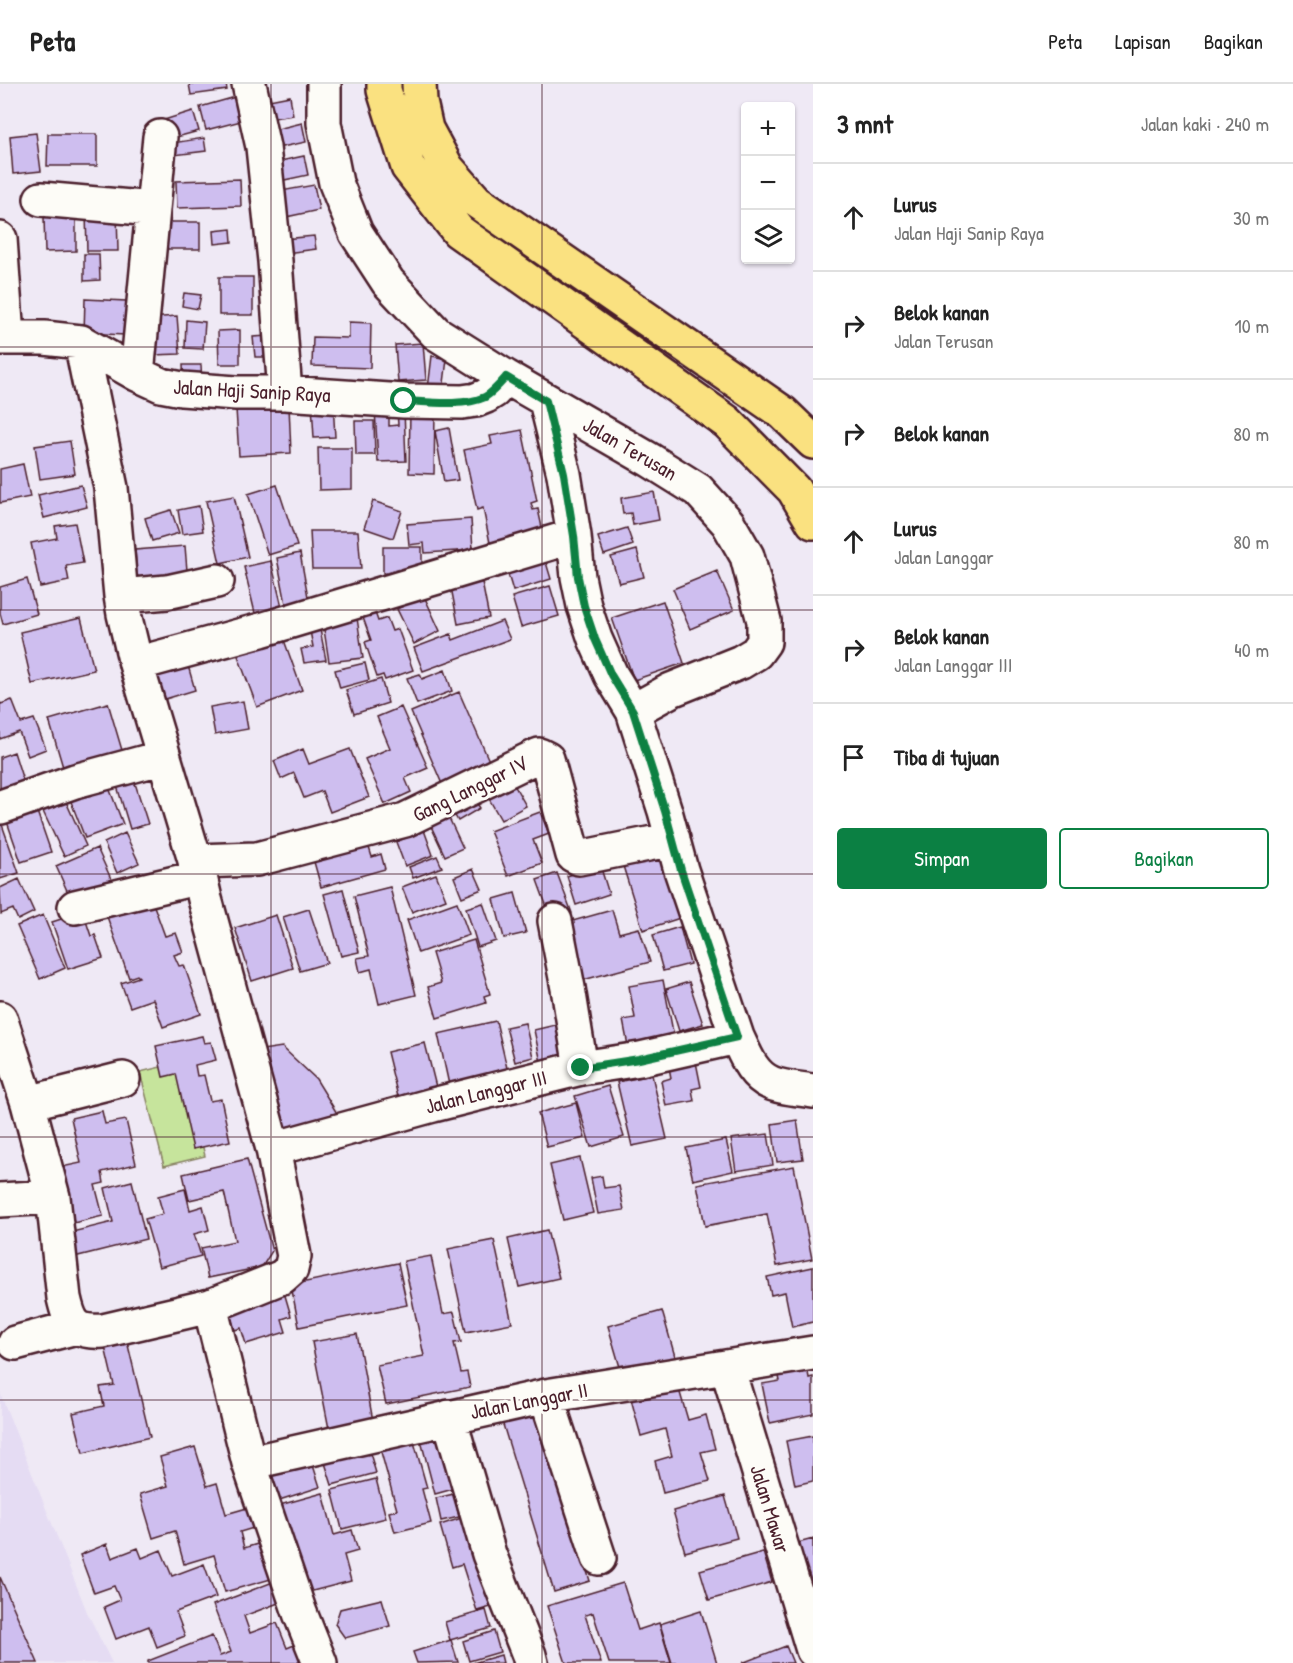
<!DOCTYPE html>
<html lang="id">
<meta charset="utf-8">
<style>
body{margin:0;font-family:"Patrick Hand",sans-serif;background:#f2f2f2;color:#222}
.controls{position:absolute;right:18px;top:18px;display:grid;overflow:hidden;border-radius:6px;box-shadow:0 2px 4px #0004}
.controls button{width:54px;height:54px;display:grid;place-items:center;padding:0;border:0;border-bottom:2px solid #e0e0e0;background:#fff;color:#222;font:30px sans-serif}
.stop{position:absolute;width:18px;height:18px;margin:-14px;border:4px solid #0b8043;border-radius:50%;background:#fff}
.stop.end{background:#0b8043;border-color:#fff;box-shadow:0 2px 6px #0008}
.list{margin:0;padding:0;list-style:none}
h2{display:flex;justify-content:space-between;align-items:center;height:78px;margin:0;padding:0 24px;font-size:26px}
h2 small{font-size:20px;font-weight:400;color:#767676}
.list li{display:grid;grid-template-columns:39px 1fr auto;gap:18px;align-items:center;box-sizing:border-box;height:108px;padding:0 24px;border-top:2px solid #e0e0e0}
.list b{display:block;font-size:22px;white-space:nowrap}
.list p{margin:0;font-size:20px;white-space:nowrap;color:#767676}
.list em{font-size:20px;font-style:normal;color:#767676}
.actions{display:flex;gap:12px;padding:18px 24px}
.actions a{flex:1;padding:14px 0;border:2px solid #0b8043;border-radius:6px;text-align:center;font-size:21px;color:#0b8043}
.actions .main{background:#0b8043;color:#fff}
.icon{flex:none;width:33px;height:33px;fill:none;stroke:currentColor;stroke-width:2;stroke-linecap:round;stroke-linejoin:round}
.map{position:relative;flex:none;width:813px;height:1579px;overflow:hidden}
header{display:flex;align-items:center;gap:36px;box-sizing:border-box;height:84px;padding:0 30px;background:#fff;border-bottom:2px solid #e0e0e0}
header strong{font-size:28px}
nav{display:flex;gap:33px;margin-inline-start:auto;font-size:21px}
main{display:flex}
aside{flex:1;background:#fff}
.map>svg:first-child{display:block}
</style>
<header>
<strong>Peta</strong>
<nav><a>Peta</a><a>Lapisan</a><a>Bagikan</a></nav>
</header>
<main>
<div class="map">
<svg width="813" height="1579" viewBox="0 0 813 1579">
<rect width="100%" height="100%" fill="#efe9f5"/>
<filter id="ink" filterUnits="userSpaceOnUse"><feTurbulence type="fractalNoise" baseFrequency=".0167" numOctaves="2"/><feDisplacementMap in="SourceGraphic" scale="12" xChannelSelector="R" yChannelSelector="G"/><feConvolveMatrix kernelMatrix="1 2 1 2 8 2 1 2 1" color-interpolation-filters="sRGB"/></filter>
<g filter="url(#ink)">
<path fill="#e5dcf3" d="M0,1309L87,1528L112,1579H0Z"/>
<path fill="#c6e49c" stroke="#888264" stroke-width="1.5" d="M182,978L205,1072L164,1082L140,988Z"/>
<path fill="#cebeef" stroke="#4a1f2b" stroke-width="1.5" d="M189,0H226L227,6L191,11Z
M239,12L245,36L206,46L200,23Z
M290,12L293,31L267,35L264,17Z
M193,27L199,47L169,55L164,36Z
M302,39L306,58L272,65L269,47Z
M36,49L41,87L13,90L10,52Z
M48,50H97V82H47Z
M204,54L206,67L174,71L172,59Z
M304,72L308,91L275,98L271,79Z
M240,95L241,122L177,124L176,97Z
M314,101L319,126L286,133L281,107Z
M117,128L118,167H87L86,129Z
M44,133H76V167L45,168Z
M159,138H200V165H159Z
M231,145L232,158L215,160L214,147Z
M314,152L316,165L286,169L284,155Z
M84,170H99L100,196L84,197Z
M219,193H253V231H219Z
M184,209L201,211L198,225L182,222Z
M85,215L126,217L125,251L84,249Z
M177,232L180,270L152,271L149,234Z
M186,236L205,238L203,265L185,264Z
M349,238L371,239L370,284L312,282L313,253L349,254Z
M240,246V280H219L218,247Z
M268,252L270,273H255L253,253Z
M423,259L426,296L398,298L395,261Z
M432,272L447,275L442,315L427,313Z
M183,281H201L202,300L184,301Z
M333,319L335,353L314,354L312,320Z
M289,322L291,369L239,372L236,325Z
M375,325H389V342L398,341L397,326H404L406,377L378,378Z
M410,326L435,327L434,390L409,389Z
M355,337H374L375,371H356Z
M449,344L458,396L444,398L435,347Z
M522,346L537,417L531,419L533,426L538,425L543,448L490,459L483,424L477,426L464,366L492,360L490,352Z
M70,357L75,390L40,395L35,362Z
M318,364H352V405L319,406Z
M23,380L30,413L0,419V385Z
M81,401L87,423L44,434L38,411Z
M277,401L297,462L268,471L248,410Z
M654,408L659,436L633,441L631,429L623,430L621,414Z
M234,412L248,473L220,479L206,417Z
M373,417L402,427L393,454L364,444Z
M199,422L203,447L182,450L178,426Z
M171,426L179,449L152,457L145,434Z
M471,435L473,466L425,469L424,459L409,461L407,440Z
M75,439L83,479L66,482L69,497L40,503L31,459L57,454L55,442Z
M627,444L633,461L604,471L598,453Z
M310,447H358L361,485H312Z
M185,462L188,499L138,503L135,466Z
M383,463H422V490L383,489Z
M542,465L551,495L513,507L504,477Z
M637,466L644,493L619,499L611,473Z
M300,469L308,513L315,512L317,520L287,525L277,474Z
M271,477L282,523L255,529L244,483Z
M717,487L734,526L690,545L673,505Z
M27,495L37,530L3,540L0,529V503Z
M482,498L489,534L458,540L451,503Z
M550,502L559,532L521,543L512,513Z
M424,512L440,547L414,560L397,525Z
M663,517L684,579L634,596L612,534Z
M373,523L378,537L387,534L392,547L398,545L413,586L385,596L383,591L377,593L365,558L371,556L361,528Z
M81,534L94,586L32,600L20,548Z
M357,534L363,574L329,578L323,539Z
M318,535L326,576L304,579L301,565L313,563L308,536Z
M502,537L510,555L423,587L414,564L451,550L453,556Z
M280,545L302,606L257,623L234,561Z
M187,578L195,606L152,619L143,592Z
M365,579L369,596L340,604L335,586Z
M445,586L452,607L417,620L407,594L420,590L422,595Z
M381,595L388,619L354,630L346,606Z
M459,608L490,679L442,700L411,628Z
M12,616L21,639L34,635L46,665L28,672L19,648L0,655V618L1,620Z
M243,617L248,645L215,651L210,623Z
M108,619L124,673L65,690L49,636Z
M401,623L428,684L405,694L411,708L385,720L365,675L390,664L377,633Z
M303,665L309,680L350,665L369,713L330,728L322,707L304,714L294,689L281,695L274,677Z
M14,668L26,706L0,714V673Z
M508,690L526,722L501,736L483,704Z
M134,696L148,740L130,745L117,702Z
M108,701L123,740L85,754L70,715Z
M469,707L480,724L458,737L448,719Z
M63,711L86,762L64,772L40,721Z
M33,716L51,768L21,778L3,726Z
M540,728L549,750L533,756L542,779L508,792L490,747Z
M448,732L463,764L445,772L430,740Z
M0,735L19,789L0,795Z
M420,735L433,771L405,782L396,758L408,753L404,741Z
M125,749L139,779L117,789L104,759Z
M365,751L372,773L381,770L385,785L321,803L311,767Z
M97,764L117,808L73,820L56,782Z
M659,770L680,834L643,846L623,782Z
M437,772L442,783L413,794L409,783Z
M600,781L609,810L576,821L567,792Z
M473,785L482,805L462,813L454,793Z
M557,789L572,829L552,837L537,796Z
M436,790L446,815L412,828L402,803Z
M19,795L34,828L18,836L13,825L1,830L0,804Z
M390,803L416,911L379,920L371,885L360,888L357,874L369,872L354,812Z
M343,805L359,868L341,872L324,810Z
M515,809L526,849L504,854L494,815Z
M150,811L165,852L176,849L183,868L174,871L179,882L184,881L201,930L163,943L153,915L130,923L121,899L139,893L137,891L129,894L105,827Z
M457,818L469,851L418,869L407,836Z
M483,819L496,857L478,863L466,824Z
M309,825L327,879L300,887L283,833Z
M612,826L619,849L639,844L650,878L572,899L569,838Z
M83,828L91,852L95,851L103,874L68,885L52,838Z
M43,831L65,884L40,895L17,842Z
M276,831L293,884L252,897L235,844Z
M680,843L690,880L663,887L653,851Z
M474,856L490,910L484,912L486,919L437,934L428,903L441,899L432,869Z
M663,896L674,953L630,972L623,936L635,934L629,902Z
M689,898L703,940L679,947L666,905Z
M496,937L510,997L451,1010L438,950Z
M525,939L533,973L515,978L506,943Z
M564,939L573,976L542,983L534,946Z
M202,952L204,959L211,958L216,976L195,981L197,992L204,991L210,1017L221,1015L230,1057L193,1065L176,990L163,993L156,962Z
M425,959L438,1011L400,1021L387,968Z
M282,963L316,995L346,1044L282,1060L255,967Z
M695,973L701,1003L692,1005L694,1017L666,1022L661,997L671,994L668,978Z
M652,991L667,1055L632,1062L617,998Z
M608,1002L624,1053L591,1063L575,1012Z
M576,1019L585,1054L547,1063L538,1029Z
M102,1027L105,1040L126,1036L136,1080L102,1088L104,1099L95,1101L103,1132L69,1140L57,1084L81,1079L71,1034Z
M797,1036L803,1075L777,1078L772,1040Z
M768,1050L773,1081L736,1087L731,1055Z
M726,1056L733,1087L693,1096L686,1064Z
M580,1074L593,1129L563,1136L550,1081Z
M247,1075L272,1167L262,1183L208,1194L201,1164L235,1157L224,1108L189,1116L183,1090Z
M794,1082L812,1175L777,1182L767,1130L705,1142L697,1100Z
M602,1092L604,1104L619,1102L624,1126L598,1130L591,1094Z
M132,1097L146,1155L66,1175L60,1151L113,1138L105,1104Z
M185,1105L190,1126L203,1122L209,1146L194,1150L201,1172L159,1183L145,1135L163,1130L158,1112Z
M547,1146L559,1194L519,1203L508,1155Z
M494,1156L512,1239L466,1248L448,1165Z
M431,1172L443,1230L454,1228L461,1258L454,1259L461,1289L467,1288L470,1303L386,1320L377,1281L424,1272L404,1177Z
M398,1179L407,1221L299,1243L291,1201Z
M813,1183V1238L792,1243L785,1208L771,1211L767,1193Z
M284,1208L291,1232L282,1235L286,1248L246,1260L241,1244L235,1246L228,1224Z
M662,1227L676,1276L622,1290L608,1242Z
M357,1250L373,1337L329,1345L312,1258Z
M127,1257L150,1353L83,1369L73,1329L104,1322L100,1303L114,1301L105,1263Z
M807,1283L809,1294L813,1293V1330L770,1339L762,1300L780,1297L778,1288Z
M678,1302L688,1336L706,1331L715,1365L701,1368L710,1397L663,1409L655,1377L672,1372L665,1345L641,1352L631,1315Z
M537,1323L590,1497L554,1508L501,1334Z
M447,1341L464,1402L435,1410L419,1349Z
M813,1352V1397L795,1401L786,1357Z
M365,1353L376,1389L332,1401L321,1366Z
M414,1358L427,1404L422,1405L431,1439L395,1448L389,1428L397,1426L381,1368Z
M195,1363L207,1402L217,1399L226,1430L254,1422L260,1442L240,1448L244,1464L261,1459L271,1495L225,1508L214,1471L184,1480L175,1447L153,1454L140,1410L168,1402L160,1373Z
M310,1372L320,1403L273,1418L260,1380Z
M376,1395L386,1434L342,1445L332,1406Z
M323,1409L334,1451L352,1446L358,1467L344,1471L351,1497L301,1510L276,1422Z
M454,1410L459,1433L441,1437L436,1414Z
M725,1412L737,1454L685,1468L673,1427Z
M474,1430L501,1520L477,1527L462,1480L452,1483L440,1441Z
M813,1455V1504H812L798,1459Z
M107,1460L112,1474L138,1464L142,1474L161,1466L172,1492L204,1480L216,1513L176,1528L185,1552L157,1563L149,1542L116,1555L104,1523L120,1516L114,1502L94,1509L80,1471Z
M763,1468L772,1498L709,1516L700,1486Z
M0,1493L38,1579H0Z
M273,1498L281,1518L244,1532L250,1549L277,1539L287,1564L299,1559L305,1576L296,1579H148V1577L212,1552L220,1572L231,1568L213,1521Z
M623,1499L638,1546L659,1539L671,1579H609L593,1529L585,1531L601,1579H566L547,1522Z
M382,1515L390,1542L345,1554L335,1540L340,1525Z
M486,1526L491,1544L450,1556L445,1538Z
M701,1527L717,1579H672L660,1540Z
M494,1547L500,1568L469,1577L463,1557Z
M451,1556L458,1578L417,1579L413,1568Z
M786,1562L793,1579H742Z
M501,1571L503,1579H473Z"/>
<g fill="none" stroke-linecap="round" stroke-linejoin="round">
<defs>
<path id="minor" d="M249,0L263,63L275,177L285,309
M324,0V39L336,99L356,149L388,198L436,249L506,293L650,376L698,406L728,439L747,472L764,537V558L756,569L741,578L671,606L633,627
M41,115L153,125
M0,155L7,253
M0,254H44L81,258L137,290L161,301L182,305L236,309H285L404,317L462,318L476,316L486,312L494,307L506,293
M137,290L160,53
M546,317L564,390L574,452L578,493L584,522L595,555L611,591L633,627L665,727L681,786L737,953C745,970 752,991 771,999C782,1004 801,1005 813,1007
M121,512L167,508L217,497
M136,580L261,546L574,452
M1,723L75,697L164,673
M195,777L257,775L405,736L539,671L547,675L573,771L579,774L673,755
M75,823L200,793
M555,837L568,904L581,984
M0,934L28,1019L53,1113L64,1214C70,1240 75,1249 103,1247L210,1222L282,1193L291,1185L294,1172L273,1065L205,815L200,793L136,580L124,530L121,512L111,404L81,258
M28,1019L123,995
M273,1065L433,1021L581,984L640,975L737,953
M0,1116L53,1113
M210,1222L249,1379L300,1529L320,1579
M15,1259L76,1243
M727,1283L813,1566
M546,1312L599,1474
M449,1333L489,1470L529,1571L531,1579
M249,1379L546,1312L813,1269"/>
<path id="highway" d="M384,0V6L408,83L458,147L727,338L794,406L813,438
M419,0L420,18L426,45L447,84L476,117L783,329L813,358"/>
</defs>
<use href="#minor" stroke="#4a1f2b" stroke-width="38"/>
<use href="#highway" stroke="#4a1f2b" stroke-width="38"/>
<use href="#minor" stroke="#fdfcf7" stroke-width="33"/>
<use href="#highway" stroke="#fae180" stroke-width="33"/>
</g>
</g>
<g fill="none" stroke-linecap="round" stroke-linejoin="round" filter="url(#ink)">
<path stroke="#0b8043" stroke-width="8" d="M404,317C427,318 463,323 485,313C493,308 499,301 506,293L546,317L564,390L574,452L578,493L584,522L595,555L611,591L633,627L665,727L681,786L737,953L639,975L581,984"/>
</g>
<path fill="none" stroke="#4a1f2b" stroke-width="1.5" stroke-opacity="0.55" d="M271,0V1579M542,0V1579M0,263H813M0,526H813M0,790H813M0,1053H813M0,1316H813"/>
<g text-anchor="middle" stroke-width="6" stroke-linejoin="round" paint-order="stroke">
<g font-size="21" fill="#4a1f2b" stroke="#fdfcf7">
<text transform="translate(252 307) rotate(3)" y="7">Jalan Haji Sanip Raya</text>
<text transform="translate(630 365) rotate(30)" y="7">Jalan Terusan</text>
<text transform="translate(470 705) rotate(-26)" y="7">Gang Langgar IV</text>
<text transform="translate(486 1008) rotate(-14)" y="7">Jalan Langgar III</text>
<text transform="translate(529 1317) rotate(-11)" y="7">Jalan Langgar II</text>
<text transform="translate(770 1425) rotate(73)" y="7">Jalan Mawar</text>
</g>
</g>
</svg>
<div class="controls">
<button>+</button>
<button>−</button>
<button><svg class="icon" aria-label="layers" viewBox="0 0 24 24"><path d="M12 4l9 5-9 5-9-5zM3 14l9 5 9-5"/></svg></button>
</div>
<div class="stop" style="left:404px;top:317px"></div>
<div class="stop end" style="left:581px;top:984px"></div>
</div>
<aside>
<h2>3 mnt<small>Jalan kaki · 240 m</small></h2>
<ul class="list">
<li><svg class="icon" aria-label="ahead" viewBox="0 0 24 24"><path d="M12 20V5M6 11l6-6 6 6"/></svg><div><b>Lurus</b><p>Jalan Haji Sanip Raya</p></div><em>30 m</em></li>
<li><svg class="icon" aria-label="right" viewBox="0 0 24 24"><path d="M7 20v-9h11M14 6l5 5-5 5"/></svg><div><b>Belok kanan</b><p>Jalan Terusan</p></div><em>10 m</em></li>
<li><svg class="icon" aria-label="right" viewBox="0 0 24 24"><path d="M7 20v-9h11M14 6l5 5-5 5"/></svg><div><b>Belok kanan</b></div><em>80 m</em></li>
<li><svg class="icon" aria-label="ahead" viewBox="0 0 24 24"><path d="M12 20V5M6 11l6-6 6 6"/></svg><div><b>Lurus</b><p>Jalan Langgar</p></div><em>80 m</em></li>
<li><svg class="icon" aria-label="right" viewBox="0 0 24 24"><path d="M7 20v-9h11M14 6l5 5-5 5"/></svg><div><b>Belok kanan</b><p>Jalan Langgar III</p></div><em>40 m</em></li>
<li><svg class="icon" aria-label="arrive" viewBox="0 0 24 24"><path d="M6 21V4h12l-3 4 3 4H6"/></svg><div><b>Tiba di tujuan</b></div></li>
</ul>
<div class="actions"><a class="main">Simpan</a><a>Bagikan</a></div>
</aside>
</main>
